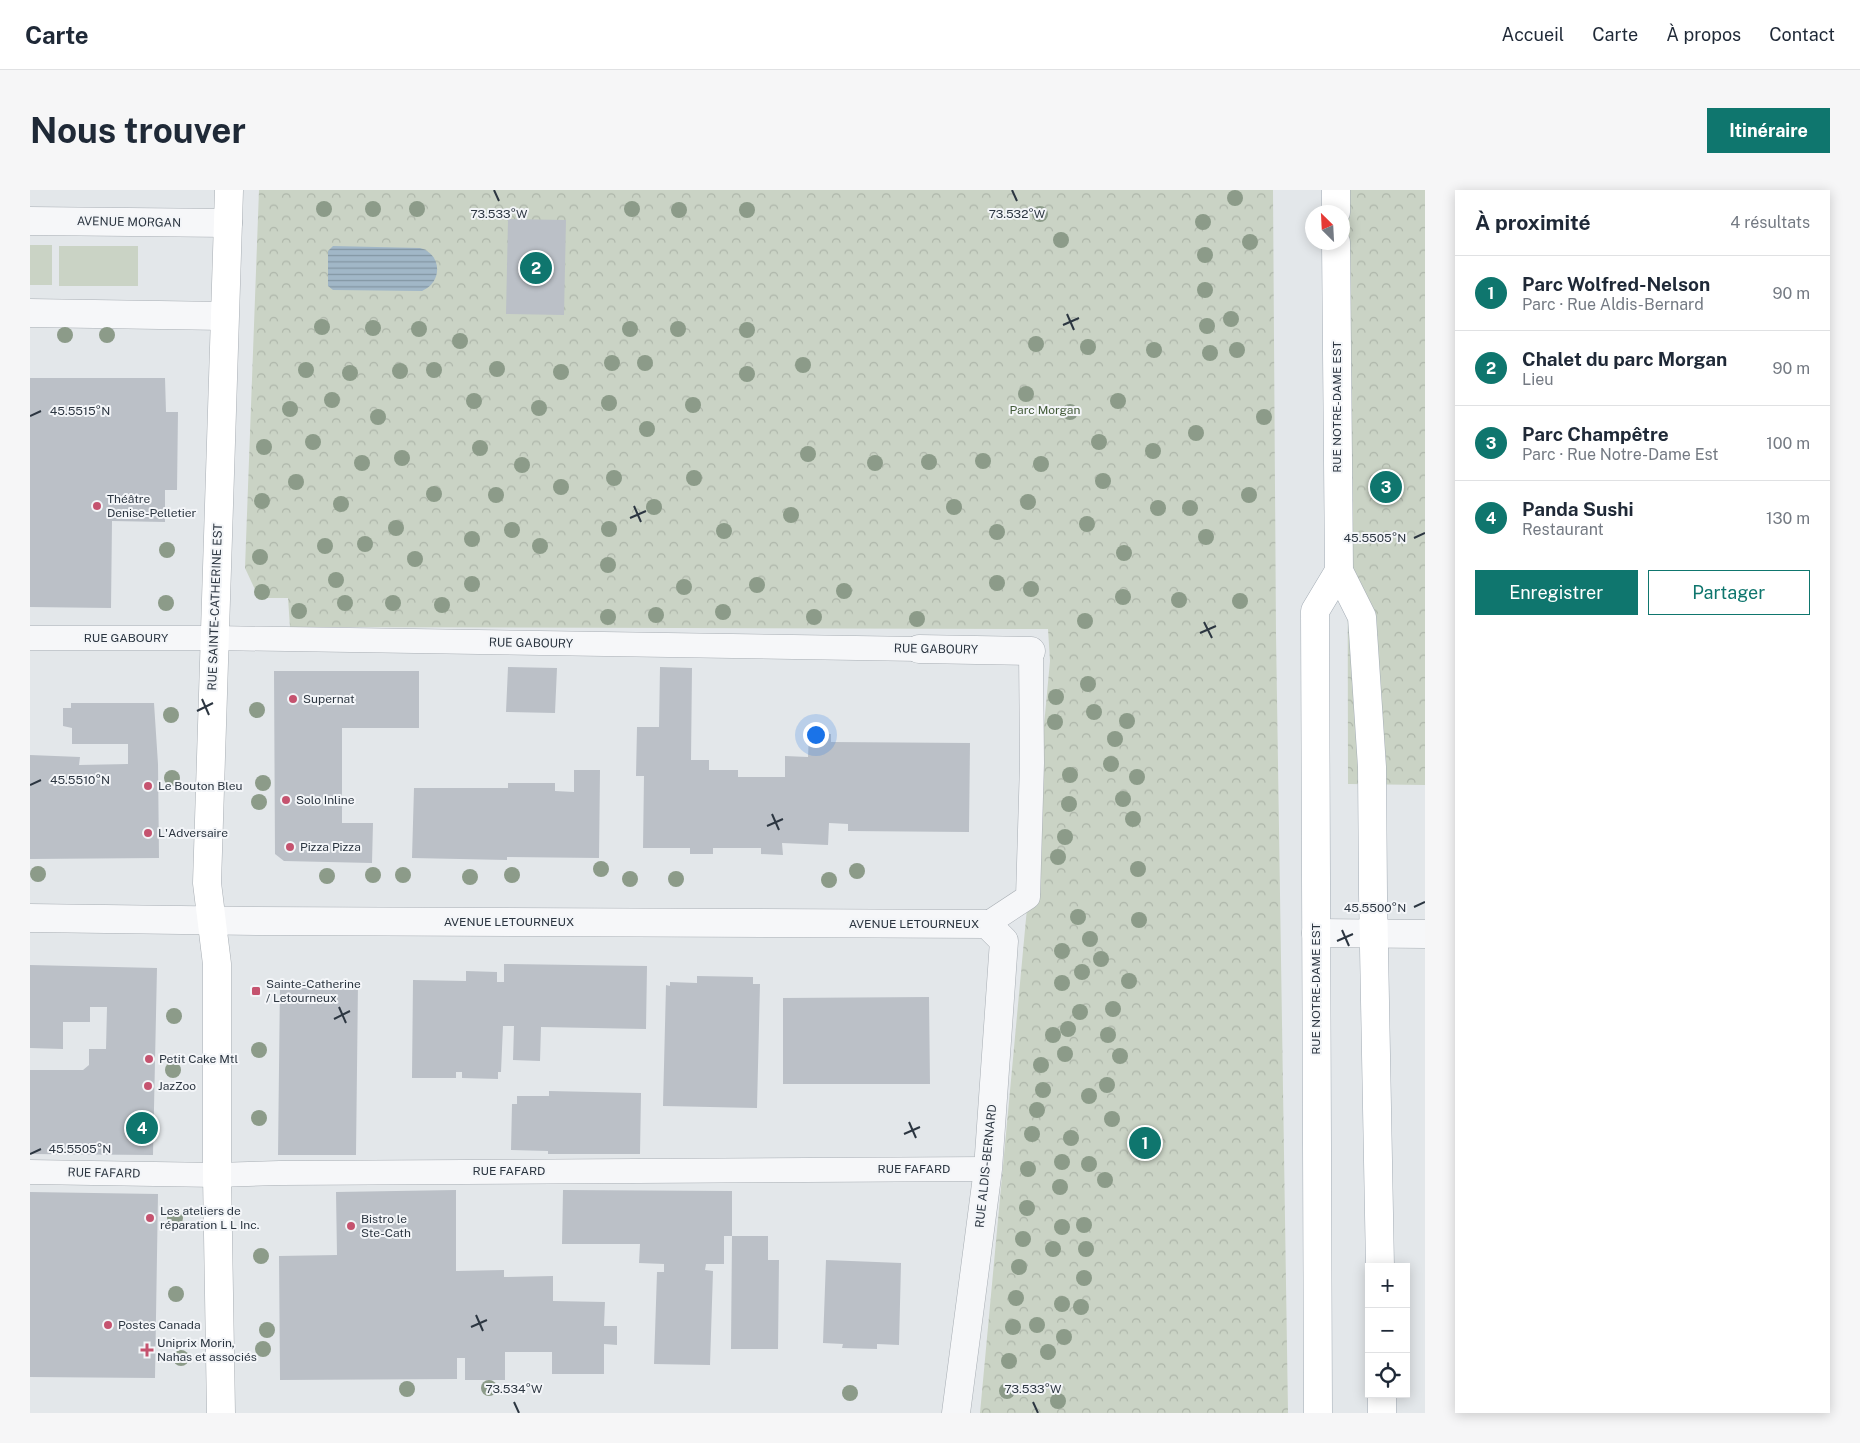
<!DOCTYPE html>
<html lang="fr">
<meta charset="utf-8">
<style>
body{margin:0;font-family:"Public Sans",sans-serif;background:#f6f6f7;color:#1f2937}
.controls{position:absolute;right:15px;bottom:15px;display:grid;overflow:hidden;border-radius:0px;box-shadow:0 2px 12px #0003}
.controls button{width:45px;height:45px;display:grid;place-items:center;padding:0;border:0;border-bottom:1px solid #e0e1e3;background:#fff;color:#1f2937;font:25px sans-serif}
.compass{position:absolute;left:1275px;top:15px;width:45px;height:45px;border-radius:50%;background:#fff;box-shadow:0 2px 12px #0003;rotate:336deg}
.you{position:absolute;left:785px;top:544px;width:18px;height:18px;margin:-12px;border:4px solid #fff;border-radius:50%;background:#1a73e8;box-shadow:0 0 0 8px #1a73e833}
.badge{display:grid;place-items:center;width:32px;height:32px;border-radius:50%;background:#0f766e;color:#fff;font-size:16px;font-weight:700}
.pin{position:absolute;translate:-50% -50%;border:2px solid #fff;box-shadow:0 1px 5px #0006}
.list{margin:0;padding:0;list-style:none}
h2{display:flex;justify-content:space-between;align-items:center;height:65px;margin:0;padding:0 20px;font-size:21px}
h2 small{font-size:16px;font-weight:400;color:#747a83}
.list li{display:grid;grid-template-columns:32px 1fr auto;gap:15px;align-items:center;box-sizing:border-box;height:75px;padding:0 20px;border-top:1px solid #e0e1e3}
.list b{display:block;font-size:19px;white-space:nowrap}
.list p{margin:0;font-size:16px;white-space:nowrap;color:#747a83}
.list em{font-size:16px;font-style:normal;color:#747a83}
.actions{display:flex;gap:10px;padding:15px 20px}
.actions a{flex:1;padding:11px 0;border:1px solid #0f766e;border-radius:0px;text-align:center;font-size:18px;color:#0f766e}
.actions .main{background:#0f766e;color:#fff}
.icon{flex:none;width:28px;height:28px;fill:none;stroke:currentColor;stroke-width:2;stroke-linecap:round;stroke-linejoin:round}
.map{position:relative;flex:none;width:1395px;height:1223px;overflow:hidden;border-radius:0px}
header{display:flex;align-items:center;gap:30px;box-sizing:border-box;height:70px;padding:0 25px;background:#fff;border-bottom:1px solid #e0e1e3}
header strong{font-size:24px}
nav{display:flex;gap:28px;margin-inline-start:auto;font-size:18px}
.intro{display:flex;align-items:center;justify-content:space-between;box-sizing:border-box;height:120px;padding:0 30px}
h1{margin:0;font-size:35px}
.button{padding:12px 22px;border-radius:0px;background:#0f766e;color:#fff;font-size:18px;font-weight:700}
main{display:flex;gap:30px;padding:0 30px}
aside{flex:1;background:#fff;border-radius:0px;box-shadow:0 2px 12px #0003}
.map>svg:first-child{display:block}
</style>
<header>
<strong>Carte</strong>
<nav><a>Accueil</a><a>Carte</a><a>À propos</a><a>Contact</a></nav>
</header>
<div class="intro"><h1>Nous trouver</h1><a class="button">Itinéraire</a></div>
<main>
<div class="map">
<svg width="1395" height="1223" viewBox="0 0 1395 1223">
<defs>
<pattern id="park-crowns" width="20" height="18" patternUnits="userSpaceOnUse" patternTransform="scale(1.25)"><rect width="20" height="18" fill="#cad3c5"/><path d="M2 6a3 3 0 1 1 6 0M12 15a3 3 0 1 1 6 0" fill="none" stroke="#aeb6aa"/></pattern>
<pattern id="water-rules" width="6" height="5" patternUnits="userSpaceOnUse" patternTransform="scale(1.25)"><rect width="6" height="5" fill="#a1b7c7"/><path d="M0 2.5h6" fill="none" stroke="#8396a3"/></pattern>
</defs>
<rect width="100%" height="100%" fill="#e3e7ea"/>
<path fill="#cad3c5" d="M0,55H22V95H0Z
M29,56H108V96H29Z"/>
<path fill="url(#park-crowns)" d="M229,0H1243L1246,444L1258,1223H950L1020,471L1018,439L260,437L258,408H227V404L215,378Z
M1317,0H1395V595L1318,594Z"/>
<path fill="url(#water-rules)" d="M303,56L390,58C412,64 413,92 392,101L303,100L298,96V61Z"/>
<path fill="#bbc0c7" d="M478,29L536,30L534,125L476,124Z
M0,188H135L136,222H148L147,300H135V332L82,331L81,418L0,417Z
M478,477L527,478L525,523L476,522Z
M630,477L662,478L661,570H679V580H708V587H755V566L778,567L779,544H801V552L940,553L939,642L818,641V634L799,633L798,655L752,653L753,665L731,664V658H683V664H660V658H613L614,586H606L607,537H629Z
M244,481H389V538H312V633H343L342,673L254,671L245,664Z
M41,513H124L128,574L129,668L0,669V565L50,567L49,575L98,574V554H42V538L33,536V518H41Z
M544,580H570L569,668L477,667V670L382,668L384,598H478V593H525V601L544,602Z
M474,774L617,776L616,839L511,837L510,871L483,870L484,836H473L471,882H468V889L432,888V882H426V888H382L383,790L436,791V781L467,782V792H474Z
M0,775L127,778L123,965L0,964V880H53L59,875V859H76L77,817H60V832H33V859L0,858Z
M667,786L723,787V794H730L727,918L633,916L636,795L640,796V792L667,793Z
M250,792L328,793L326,965H248Z
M899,807L900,894H753V808Z
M519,901L611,903L610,964H518V961L481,960L482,914H487V906H519Z
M426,1000V1081L474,1080V1087L523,1086V1111L575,1112L574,1136H587V1155L574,1154V1184H522V1162H475V1190H435V1168H427V1189L250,1190L249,1066L307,1065L306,1002Z
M533,1000L702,1001V1046H694V1074H676L675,1080L683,1081L680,1175L624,1174L627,1082H634V1074L609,1073L610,1054H532Z
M0,1002L128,1004L125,1188L0,1187Z
M702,1046H738V1070H749L748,1159H701Z
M796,1070L871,1073L869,1155L847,1154V1159L812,1158L813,1154L793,1153Z"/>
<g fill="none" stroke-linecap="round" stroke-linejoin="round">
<defs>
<path id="lane" d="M0,448H184L889,459
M957,734L998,707L1002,573L1001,461
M0,982L187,985L250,983L958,979"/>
<path id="street" d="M0,31L198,33
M0,123L194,126
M889,459L1001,461
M0,728L227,731L957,734L974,751L958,979L926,1223
M1286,743L1395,744"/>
<path id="secondary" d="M191,1223L187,985V774L177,693L199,0"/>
<path id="primary" d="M1306,0V22
M1306,52L1309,381L1332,427L1342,577L1343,705L1350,1077
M1352,1204V1223
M1288,1223L1285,421L1309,381"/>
</defs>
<use href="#lane" stroke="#a8aeb4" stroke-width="25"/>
<use href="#street" stroke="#a8aeb4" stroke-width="29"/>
<use href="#secondary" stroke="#a8aeb4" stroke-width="29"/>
<use href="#primary" stroke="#a3acb5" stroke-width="29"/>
<use href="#lane" stroke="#f6f7f9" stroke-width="24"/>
<use href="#street" stroke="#f6f7f9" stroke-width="28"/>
<use href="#secondary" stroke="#fff" stroke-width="28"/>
<use href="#primary" stroke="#fff" stroke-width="28"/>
</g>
<g fill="#8c9b89">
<circle cx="1205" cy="8" r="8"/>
<circle cx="294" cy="19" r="8"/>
<circle cx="343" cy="19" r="8"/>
<circle cx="387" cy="19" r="8"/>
<circle cx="602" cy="19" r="8"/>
<circle cx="649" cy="20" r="8"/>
<circle cx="717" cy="20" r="8"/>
<circle cx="1010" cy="24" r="8"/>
<circle cx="1173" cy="32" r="8"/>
<circle cx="1031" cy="50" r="8"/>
<circle cx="1220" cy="52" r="8"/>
<circle cx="1175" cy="65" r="8"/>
<circle cx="1175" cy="100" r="8"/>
<circle cx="1201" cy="129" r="8"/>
<circle cx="1177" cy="136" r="8"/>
<circle cx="292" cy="137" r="8"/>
<circle cx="343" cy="138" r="8"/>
<circle cx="389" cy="139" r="8"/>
<circle cx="600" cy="139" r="8"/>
<circle cx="648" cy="139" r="8"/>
<circle cx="717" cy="140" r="8"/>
<circle cx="35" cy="145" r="8"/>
<circle cx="77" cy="145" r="8"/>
<circle cx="430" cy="151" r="8"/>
<circle cx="1006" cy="154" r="8"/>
<circle cx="1058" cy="157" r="8"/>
<circle cx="1124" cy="160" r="8"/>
<circle cx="1207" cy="160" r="8"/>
<circle cx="1180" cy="163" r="8"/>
<circle cx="582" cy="173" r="8"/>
<circle cx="615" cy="173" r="8"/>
<circle cx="773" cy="175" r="8"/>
<circle cx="467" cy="179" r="8"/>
<circle cx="276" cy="180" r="8"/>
<circle cx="404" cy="180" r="8"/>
<circle cx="370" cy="181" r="8"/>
<circle cx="531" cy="182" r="8"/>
<circle cx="320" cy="183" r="8"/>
<circle cx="717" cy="184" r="8"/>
<circle cx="996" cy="204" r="8"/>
<circle cx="302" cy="210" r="8"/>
<circle cx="444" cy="211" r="8"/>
<circle cx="1088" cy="211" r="8"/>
<circle cx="579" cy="213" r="8"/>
<circle cx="663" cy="215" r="8"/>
<circle cx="509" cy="218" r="8"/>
<circle cx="260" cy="219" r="8"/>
<circle cx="1040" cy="222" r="8"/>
<circle cx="348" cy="227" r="8"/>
<circle cx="1234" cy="227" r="8"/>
<circle cx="617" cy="239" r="8"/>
<circle cx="1166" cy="243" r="8"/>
<circle cx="283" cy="252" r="8"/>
<circle cx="1069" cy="252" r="8"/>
<circle cx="234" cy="257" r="8"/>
<circle cx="450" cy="258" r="8"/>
<circle cx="1123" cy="261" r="8"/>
<circle cx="778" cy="264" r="8"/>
<circle cx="372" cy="268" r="8"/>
<circle cx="953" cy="271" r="8"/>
<circle cx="899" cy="272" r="8"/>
<circle cx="332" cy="273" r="8"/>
<circle cx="845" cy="273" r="8"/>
<circle cx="1011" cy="274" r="8"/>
<circle cx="492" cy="275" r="8"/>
<circle cx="584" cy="288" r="8"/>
<circle cx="664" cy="288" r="8"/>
<circle cx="1073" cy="291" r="8"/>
<circle cx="266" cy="292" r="8"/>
<circle cx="531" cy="297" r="8"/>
<circle cx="404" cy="304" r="8"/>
<circle cx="466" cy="305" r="8"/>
<circle cx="1219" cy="305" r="8"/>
<circle cx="232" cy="311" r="8"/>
<circle cx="998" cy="312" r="8"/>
<circle cx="311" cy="314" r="8"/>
<circle cx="624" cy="317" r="8"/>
<circle cx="924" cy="317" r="8"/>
<circle cx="1128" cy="318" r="8"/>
<circle cx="1160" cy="318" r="8"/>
<circle cx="761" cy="325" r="8"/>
<circle cx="1057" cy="334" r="8"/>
<circle cx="366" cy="338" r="8"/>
<circle cx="579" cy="339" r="8"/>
<circle cx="482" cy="340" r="8"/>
<circle cx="694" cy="341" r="8"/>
<circle cx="967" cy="342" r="8"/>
<circle cx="1176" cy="347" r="8"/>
<circle cx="442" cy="349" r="8"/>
<circle cx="335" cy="354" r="8"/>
<circle cx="295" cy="356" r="8"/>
<circle cx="510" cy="356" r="8"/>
<circle cx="137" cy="360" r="8"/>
<circle cx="1094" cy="363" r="8"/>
<circle cx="230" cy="367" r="8"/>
<circle cx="385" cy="369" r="8"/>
<circle cx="578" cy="375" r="8"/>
<circle cx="306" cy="390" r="8"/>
<circle cx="967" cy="393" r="8"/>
<circle cx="442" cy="394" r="8"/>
<circle cx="727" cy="395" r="8"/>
<circle cx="654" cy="397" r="8"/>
<circle cx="1001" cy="399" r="8"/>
<circle cx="814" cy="401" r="8"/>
<circle cx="232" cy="402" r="8"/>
<circle cx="1093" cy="407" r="8"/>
<circle cx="1149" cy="410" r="8"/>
<circle cx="1210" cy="411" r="8"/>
<circle cx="136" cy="413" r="8"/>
<circle cx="315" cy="413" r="8"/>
<circle cx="363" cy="413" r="8"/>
<circle cx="412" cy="415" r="8"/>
<circle cx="269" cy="421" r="8"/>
<circle cx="693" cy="422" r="8"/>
<circle cx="626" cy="425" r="8"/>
<circle cx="578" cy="427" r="8"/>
<circle cx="784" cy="427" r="8"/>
<circle cx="887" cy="429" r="8"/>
<circle cx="1055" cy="431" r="8"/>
<circle cx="1058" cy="494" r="8"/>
<circle cx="1026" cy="507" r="8"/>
<circle cx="227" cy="520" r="8"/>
<circle cx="1064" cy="522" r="8"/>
<circle cx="141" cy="525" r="8"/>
<circle cx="1097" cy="531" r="8"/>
<circle cx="1025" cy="532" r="8"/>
<circle cx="1085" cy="549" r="8"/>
<circle cx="1081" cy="574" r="8"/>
<circle cx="1040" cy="585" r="8"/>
<circle cx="1107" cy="587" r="8"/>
<circle cx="142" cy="588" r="8"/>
<circle cx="233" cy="593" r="8"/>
<circle cx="1093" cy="609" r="8"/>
<circle cx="229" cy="612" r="8"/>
<circle cx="1039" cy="614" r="8"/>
<circle cx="1103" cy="629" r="8"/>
<circle cx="1035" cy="647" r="8"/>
<circle cx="1028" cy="667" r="8"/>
<circle cx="571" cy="679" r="8"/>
<circle cx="1108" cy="679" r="8"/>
<circle cx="827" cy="681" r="8"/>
<circle cx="8" cy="684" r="8"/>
<circle cx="343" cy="685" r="8"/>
<circle cx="373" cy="685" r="8"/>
<circle cx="482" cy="685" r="8"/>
<circle cx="297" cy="686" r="8"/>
<circle cx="440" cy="687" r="8"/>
<circle cx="600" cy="689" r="8"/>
<circle cx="646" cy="689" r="8"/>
<circle cx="799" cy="690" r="8"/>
<circle cx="1048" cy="727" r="8"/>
<circle cx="1109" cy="730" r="8"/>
<circle cx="1060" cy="749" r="8"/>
<circle cx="1032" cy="761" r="8"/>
<circle cx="1071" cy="769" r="8"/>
<circle cx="1052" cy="782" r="8"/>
<circle cx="1099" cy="791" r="8"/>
<circle cx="1032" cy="793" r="8"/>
<circle cx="1083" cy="819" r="8"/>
<circle cx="1050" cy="822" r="8"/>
<circle cx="144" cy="826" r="8"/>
<circle cx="1038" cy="839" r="8"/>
<circle cx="1023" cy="845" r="8"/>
<circle cx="1078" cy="845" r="8"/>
<circle cx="229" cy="860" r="8"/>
<circle cx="1035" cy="864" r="8"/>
<circle cx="1090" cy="866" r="8"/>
<circle cx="1011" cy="875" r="8"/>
<circle cx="143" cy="880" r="8"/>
<circle cx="1077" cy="895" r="8"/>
<circle cx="1013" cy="900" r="8"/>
<circle cx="1059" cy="906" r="8"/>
<circle cx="1007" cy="920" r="8"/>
<circle cx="229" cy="928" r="8"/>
<circle cx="1082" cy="929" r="8"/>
<circle cx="1002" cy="944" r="8"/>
<circle cx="1041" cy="948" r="8"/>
<circle cx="1032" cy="972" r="8"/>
<circle cx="1059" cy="974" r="8"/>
<circle cx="998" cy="979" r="8"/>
<circle cx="1075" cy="990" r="8"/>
<circle cx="1030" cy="997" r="8"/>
<circle cx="997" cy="1018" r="8"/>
<circle cx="145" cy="1028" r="8"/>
<circle cx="1054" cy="1035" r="8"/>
<circle cx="1032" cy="1037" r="8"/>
<circle cx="993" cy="1049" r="8"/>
<circle cx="1023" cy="1059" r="8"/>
<circle cx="1056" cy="1059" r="8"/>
<circle cx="231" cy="1066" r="8"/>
<circle cx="989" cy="1077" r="8"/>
<circle cx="1054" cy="1088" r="8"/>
<circle cx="146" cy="1104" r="8"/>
<circle cx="986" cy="1108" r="8"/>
<circle cx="1032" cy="1114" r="8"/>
<circle cx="1051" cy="1117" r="8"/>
<circle cx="1007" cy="1135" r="8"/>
<circle cx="983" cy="1137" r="8"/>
<circle cx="237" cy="1140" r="8"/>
<circle cx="1034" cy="1147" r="8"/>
<circle cx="233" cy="1159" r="8"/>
<circle cx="1018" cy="1162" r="8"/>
<circle cx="151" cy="1168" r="8"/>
<circle cx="979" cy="1171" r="8"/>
<circle cx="459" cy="1198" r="8"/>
<circle cx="377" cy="1199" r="8"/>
<circle cx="977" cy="1201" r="8"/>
<circle cx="820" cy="1203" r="8"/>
<circle cx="1028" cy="1211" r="8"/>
</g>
<path fill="none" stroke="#2c3641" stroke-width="2" d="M464,0L469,11M982,0L987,11M1037,124L1044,140M1033,135L1049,128M0,226L11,221M604,316L611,332M600,328L616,321M1384,348L1395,343M1174,432L1182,448M1170,443L1186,436M172,509L179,525M167,521L183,513M0,595L11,590M742,624L749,640M737,636L753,629M1384,717L1395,712M1312,740L1319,756M1307,751L1323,744M309,817L316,833M304,829L320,821M879,932L886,948M874,944L890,937M0,964L11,959M446,1125L453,1141M441,1137L457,1130M484,1212L489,1223M1003,1212L1008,1223"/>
<g fill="#c5536f" stroke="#f3f5f8" stroke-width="2">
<circle cx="67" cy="316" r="5"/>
<circle cx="263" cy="509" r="5"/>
<circle cx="118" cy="596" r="5"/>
<circle cx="256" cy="610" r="5"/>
<circle cx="118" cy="643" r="5"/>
<circle cx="260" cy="657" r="5"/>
<rect x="221" y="796" width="10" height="10" rx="2.5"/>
<circle cx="119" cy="869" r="5"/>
<circle cx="118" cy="896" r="5"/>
<circle cx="120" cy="1028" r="5"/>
<circle cx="321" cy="1036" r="5"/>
<circle cx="78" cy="1135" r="5"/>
<path d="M114.5 1152.5h5v5h5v5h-5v5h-5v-5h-5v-5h5z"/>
</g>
<g text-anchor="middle" stroke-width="4" stroke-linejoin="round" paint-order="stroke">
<g font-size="12" fill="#2c3641" stroke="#f3f5f8">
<text transform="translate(99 32) rotate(1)" y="4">AVENUE MORGAN</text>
<text transform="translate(1307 217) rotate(-90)" y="4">RUE NOTRE-DAME EST</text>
<text transform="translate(185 417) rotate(-88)" y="4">RUE SAINTE-CATHERINE EST</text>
<text x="96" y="452">RUE GABOURY</text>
<text transform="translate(501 453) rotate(1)" y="4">RUE GABOURY</text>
<text transform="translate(906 459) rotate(1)" y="4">RUE GABOURY</text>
<text x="479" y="736">AVENUE LETOURNEUX</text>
<text x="884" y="738">AVENUE LETOURNEUX</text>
<text transform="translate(1286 799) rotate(-90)" y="4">RUE NOTRE-DAME EST</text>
<text transform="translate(956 976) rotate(-84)" y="4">RUE ALDIS-BERNARD</text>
<text x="884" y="983">RUE FAFARD</text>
<text x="479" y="985">RUE FAFARD</text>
<text transform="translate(74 983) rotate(1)" y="4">RUE FAFARD</text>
</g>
<g font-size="12" fill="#445c3a" stroke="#f3f5f8">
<text x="1015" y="224">Parc Morgan</text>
</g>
<g font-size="12" fill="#2c3641" stroke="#f3f5f8" text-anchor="start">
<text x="77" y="313">Théâtre<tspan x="77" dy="14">Denise-Pelletier</tspan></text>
<text x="273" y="513">Supernat</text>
<text x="128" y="600">Le Bouton Bleu</text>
<text x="266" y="614">Solo Inline</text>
<text x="128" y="647">L'Adversaire</text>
<text x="270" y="661">Pizza Pizza</text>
<text x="236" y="798">Sainte-Catherine<tspan x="236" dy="14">/ Letourneux</tspan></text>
<text x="129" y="873">Petit Cake Mtl</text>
<text x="128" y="900">JazZoo</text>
<text x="130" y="1025">Les ateliers de<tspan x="130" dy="14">réparation L L Inc.</tspan></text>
<text x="331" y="1033">Bistro le<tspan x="331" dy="14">Ste-Cath</tspan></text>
<text x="88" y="1139">Postes Canada</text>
<text x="127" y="1157">Uniprix Morin,<tspan x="127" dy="14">Nahas et associés</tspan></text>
</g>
</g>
<g font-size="12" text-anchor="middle" fill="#2c3641" stroke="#f3f5f8" stroke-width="4" stroke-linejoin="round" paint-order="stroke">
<text x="469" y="28">73.533°W</text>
<text x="987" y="28">73.532°W</text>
<text x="50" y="225">45.5515°N</text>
<text x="1345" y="352">45.5505°N</text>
<text x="50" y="594">45.5510°N</text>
<text x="1345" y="722">45.5500°N</text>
<text x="50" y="963">45.5505°N</text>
<text x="484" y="1203">73.534°W</text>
<text x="1003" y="1203">73.533°W</text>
</g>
</svg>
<div class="controls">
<button>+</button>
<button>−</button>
<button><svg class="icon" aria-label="locate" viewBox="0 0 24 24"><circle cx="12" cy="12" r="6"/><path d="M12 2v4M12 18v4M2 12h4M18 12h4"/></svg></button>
</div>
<svg class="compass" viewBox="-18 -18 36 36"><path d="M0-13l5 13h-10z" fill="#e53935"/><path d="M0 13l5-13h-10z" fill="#747a83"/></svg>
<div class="you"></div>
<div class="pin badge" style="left:1115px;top:953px">1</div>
<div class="pin badge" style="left:506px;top:78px">2</div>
<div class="pin badge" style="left:1356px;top:297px">3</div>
<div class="pin badge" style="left:112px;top:938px">4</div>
</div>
<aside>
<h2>À proximité<small>4 résultats</small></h2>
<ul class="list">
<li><span class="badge">1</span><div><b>Parc Wolfred-Nelson</b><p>Parc · Rue Aldis-Bernard</p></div><em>90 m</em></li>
<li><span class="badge">2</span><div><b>Chalet du parc Morgan</b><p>Lieu</p></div><em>90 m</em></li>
<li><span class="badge">3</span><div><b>Parc Champêtre</b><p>Parc · Rue Notre-Dame Est</p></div><em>100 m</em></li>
<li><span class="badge">4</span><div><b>Panda Sushi</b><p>Restaurant</p></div><em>130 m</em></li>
</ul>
<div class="actions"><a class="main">Enregistrer</a><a>Partager</a></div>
</aside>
</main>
